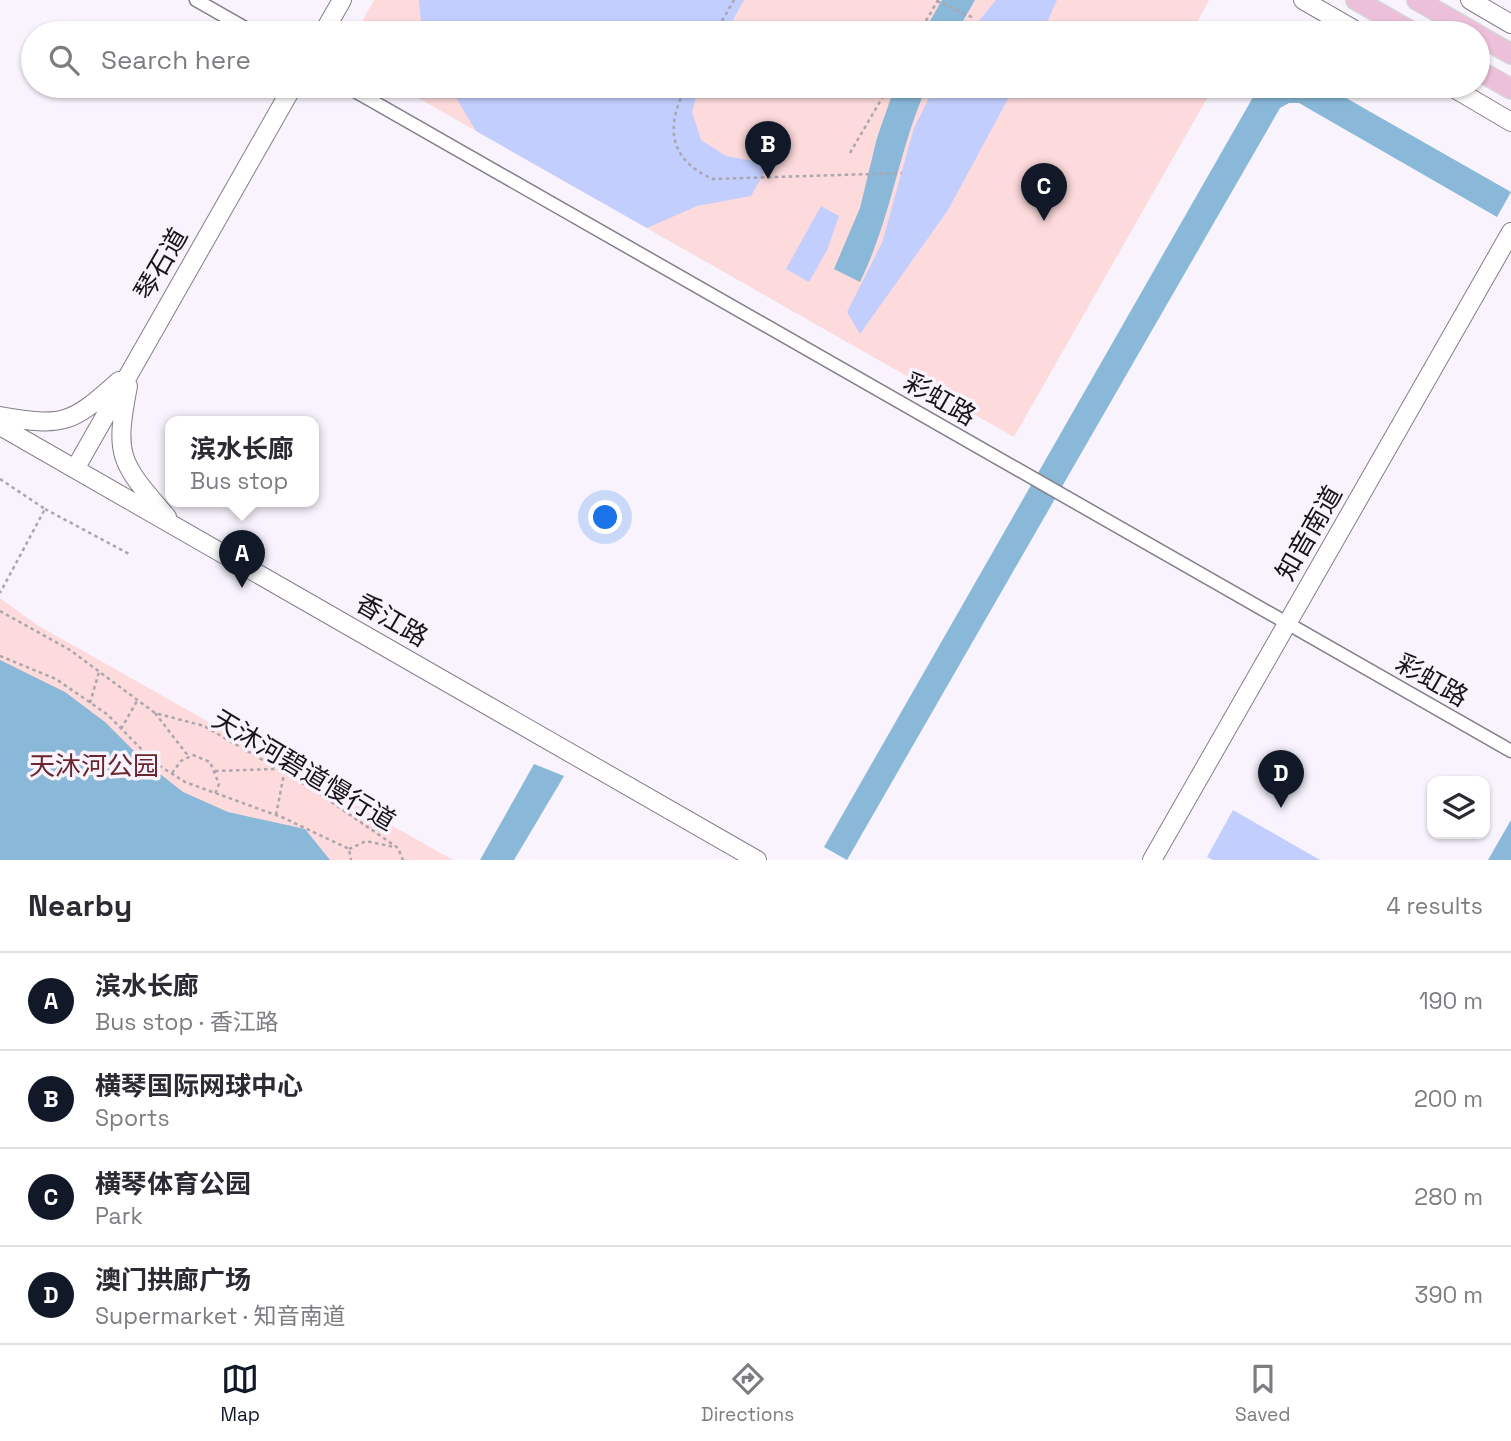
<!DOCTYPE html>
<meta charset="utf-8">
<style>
body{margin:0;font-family:"Space Grotesk","Noto Sans SC",sans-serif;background:#f7f7f7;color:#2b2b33}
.controls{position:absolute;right:21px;bottom:21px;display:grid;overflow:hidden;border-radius:14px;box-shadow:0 2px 5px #0004}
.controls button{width:63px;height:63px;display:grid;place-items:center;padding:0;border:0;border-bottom:2px solid #e1e1e2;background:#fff;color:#2b2b33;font:35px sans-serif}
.you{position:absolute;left:606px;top:518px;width:24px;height:24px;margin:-18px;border:5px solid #fff;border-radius:50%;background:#1a73e8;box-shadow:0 0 0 10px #1a73e833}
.badge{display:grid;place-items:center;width:46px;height:46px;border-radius:50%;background:#111827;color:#fff;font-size:23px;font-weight:700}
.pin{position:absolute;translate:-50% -58px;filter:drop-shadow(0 2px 4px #0008)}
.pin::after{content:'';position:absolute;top:37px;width:24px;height:21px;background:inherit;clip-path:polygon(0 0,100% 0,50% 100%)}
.popup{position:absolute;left:165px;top:416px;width:154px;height:91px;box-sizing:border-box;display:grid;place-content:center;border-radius:14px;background:#fff;filter:drop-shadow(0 2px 5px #0005);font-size:23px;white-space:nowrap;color:#7c7c81}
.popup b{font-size:26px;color:#2b2b33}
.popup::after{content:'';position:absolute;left:50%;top:100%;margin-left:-14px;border:14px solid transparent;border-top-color:#fff}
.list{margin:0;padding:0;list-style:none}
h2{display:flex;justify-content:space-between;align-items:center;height:91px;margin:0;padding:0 28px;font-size:30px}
h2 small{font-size:23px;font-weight:400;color:#7c7c81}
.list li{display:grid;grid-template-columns:46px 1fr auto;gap:21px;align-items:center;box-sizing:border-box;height:98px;padding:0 28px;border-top:2px solid #e1e1e2}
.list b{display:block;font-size:26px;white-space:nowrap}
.list p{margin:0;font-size:23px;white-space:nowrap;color:#7c7c81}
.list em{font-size:23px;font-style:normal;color:#7c7c81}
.icon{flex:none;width:38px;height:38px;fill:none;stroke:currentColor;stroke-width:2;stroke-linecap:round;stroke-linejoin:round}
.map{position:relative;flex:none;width:1511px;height:860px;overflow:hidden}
.search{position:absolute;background:#fff;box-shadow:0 2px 5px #0004;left:21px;right:21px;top:21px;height:77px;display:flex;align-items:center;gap:18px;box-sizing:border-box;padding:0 24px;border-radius:38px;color:#7c7c81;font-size:26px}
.sheet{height:483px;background:#fff}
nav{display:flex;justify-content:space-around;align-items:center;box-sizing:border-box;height:98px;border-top:2px solid #e1e1e2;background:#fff;font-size:19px;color:#7c7c81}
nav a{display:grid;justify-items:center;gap:4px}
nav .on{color:#111827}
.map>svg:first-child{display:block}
</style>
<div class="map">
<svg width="1511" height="860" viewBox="0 0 1511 860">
<rect width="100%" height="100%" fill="#f8f3fd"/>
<path fill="#fddadb" d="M374,0H1209L1191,33H359L358,29Z
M397,86H1214L1014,437Z
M0,598L37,625L453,860H0Z"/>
<path fill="#89b8d8" d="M942,0H975L956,33H923Z
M895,86H927C898,151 892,216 860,282L834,269L860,208L877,138Z
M1255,86H1325L1511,192L1497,217L1299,103H1289L1280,108L847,860L824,847L1252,99Z
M0,660L65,692L105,722L145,762L183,792L228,812L305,829L330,860H0Z
M534,764L564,776L514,860H480Z
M1511,820V860H1488Z"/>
<path fill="#c2cefe" d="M419,0H744L726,33H422Z
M996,0H1057L1042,33H969Z
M449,86H699L692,112L701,140L726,156L769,164L751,196L697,206L647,228L476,131Z
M935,86H1015L948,210L860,334L847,312L882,243L914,128Z
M821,206L839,216L827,250L809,282L786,269Z
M1233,810L1320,860H1213L1207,857Z"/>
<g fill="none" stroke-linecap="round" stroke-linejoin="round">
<defs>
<path id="street" d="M196,0L254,33
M346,86L1511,751"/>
<path id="secondary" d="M1303,0L1360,33
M1470,0L1511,24
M323,33L342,0
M1450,86L1511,122
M128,386C114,458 120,462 167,517
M0,416C64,427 71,424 119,381
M0,426L757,860
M75,469L293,86
M1152,860L1511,232"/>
<path id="primary" d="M1356,0L1414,33
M1417,0L1475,33
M1478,35L1511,54
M1478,70L1511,89"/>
</defs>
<use href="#street" stroke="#837e89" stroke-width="15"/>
<use href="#secondary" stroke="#837e89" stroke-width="20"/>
<use href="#primary" stroke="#d5d5d6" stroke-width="22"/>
<path stroke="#aaa6ae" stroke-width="2.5" stroke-dasharray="3.5 3.5" stroke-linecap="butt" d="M937,1L974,18
M715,33L734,0
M919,33L938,0
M687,86C665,125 668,160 713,179L902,173
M850,153L889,86
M0,479L45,509L0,593
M45,509L131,555
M0,611L70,650L155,713L204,726L311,788L398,848L403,860
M0,656L56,679L108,715L155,763L185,782L284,818L349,849L351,860
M90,703L99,672
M155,713L189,757
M121,729L137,701
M215,771L275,769
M172,773L181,761L193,755L210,762L219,784L215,794
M276,815L284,774
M349,849L366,841L394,847"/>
<use href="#street" stroke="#fff" stroke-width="12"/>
<use href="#secondary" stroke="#fff" stroke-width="18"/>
<use href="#primary" stroke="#ecbfdb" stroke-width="19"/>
</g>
<g text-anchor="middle" stroke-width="7" stroke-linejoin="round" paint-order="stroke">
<g font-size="26" fill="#171519" stroke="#f8f3fd">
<text transform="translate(161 264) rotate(-60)" y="9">琴石道</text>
<text transform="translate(940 399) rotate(30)" y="9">彩虹路</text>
<text transform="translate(1309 533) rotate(-60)" y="9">知音南道</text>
<text transform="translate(392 620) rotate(30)" y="9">香江路</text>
<text transform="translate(1432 680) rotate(30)" y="9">彩虹路</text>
<text transform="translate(304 770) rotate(31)" y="9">天沐河碧道慢行道</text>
</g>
<g font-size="26" fill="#6a252d" stroke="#f8f3fd">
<text x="94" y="775">天沐河公园</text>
</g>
</g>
</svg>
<div class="controls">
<button><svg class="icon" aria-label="layers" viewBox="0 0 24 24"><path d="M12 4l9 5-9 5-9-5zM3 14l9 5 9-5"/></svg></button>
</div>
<div class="you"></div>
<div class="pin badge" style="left:242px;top:588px">A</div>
<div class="popup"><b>滨水长廊</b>Bus stop</div>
<div class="pin badge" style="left:768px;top:179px">B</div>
<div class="pin badge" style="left:1044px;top:221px">C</div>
<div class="pin badge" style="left:1281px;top:808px">D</div>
<div class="search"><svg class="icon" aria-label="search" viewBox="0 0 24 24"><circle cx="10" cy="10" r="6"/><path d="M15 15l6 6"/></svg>Search here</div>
</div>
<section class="sheet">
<h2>Nearby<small>4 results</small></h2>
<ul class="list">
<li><span class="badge">A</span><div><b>滨水长廊</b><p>Bus stop · 香江路</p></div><em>190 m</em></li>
<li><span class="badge">B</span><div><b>横琴国际网球中心</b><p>Sports</p></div><em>200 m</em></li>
<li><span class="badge">C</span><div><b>横琴体育公园</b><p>Park</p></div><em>280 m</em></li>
<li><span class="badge">D</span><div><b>澳门拱廊广场</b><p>Supermarket · 知音南道</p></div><em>390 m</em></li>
</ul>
</section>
<nav>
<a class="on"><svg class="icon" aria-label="map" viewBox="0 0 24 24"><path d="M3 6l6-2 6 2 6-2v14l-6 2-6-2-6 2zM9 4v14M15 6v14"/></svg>Map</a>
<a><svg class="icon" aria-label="directions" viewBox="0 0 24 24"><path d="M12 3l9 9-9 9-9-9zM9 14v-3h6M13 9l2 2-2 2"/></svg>Directions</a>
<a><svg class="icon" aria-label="saved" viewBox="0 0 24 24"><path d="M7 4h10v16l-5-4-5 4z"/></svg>Saved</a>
</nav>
